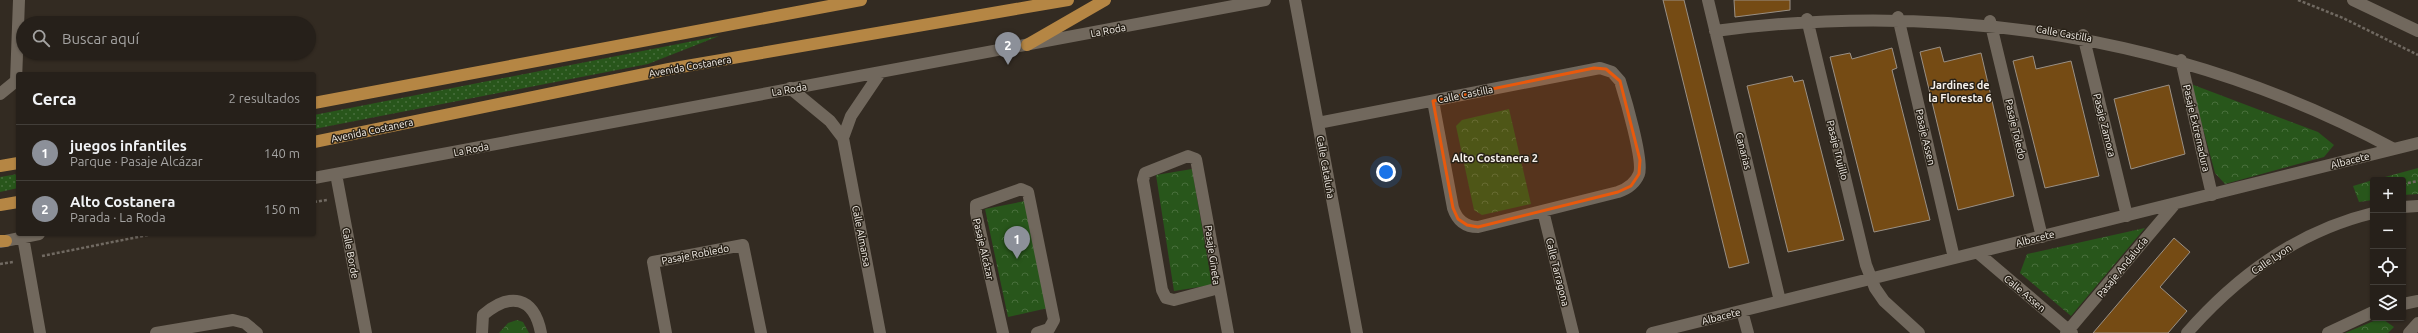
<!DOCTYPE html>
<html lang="es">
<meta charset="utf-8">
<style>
body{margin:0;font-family:Ubuntu,sans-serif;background:#322d27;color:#f1f3f6}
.controls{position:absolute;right:12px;bottom:12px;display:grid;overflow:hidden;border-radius:4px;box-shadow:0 1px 3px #0004}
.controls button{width:36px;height:36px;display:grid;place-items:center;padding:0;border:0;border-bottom:1px solid #423e39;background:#26201a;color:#f1f3f6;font:20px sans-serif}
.you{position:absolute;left:1386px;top:172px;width:14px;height:14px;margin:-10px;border:3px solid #fff;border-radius:50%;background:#1a73e8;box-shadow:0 0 0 6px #1a73e833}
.badge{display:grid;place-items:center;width:26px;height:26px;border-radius:50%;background:#8c9099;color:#fff;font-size:13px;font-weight:700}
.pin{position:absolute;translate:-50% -33px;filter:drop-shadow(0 1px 2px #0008)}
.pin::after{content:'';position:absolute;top:21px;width:14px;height:12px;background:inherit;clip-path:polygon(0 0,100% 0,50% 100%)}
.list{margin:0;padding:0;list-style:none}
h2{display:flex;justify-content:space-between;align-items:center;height:52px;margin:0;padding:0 16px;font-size:17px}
h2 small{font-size:13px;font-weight:400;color:#a4a3a2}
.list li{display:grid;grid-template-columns:26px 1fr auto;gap:12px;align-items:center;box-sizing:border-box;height:56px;padding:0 16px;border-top:1px solid #423e39}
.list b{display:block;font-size:15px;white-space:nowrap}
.list p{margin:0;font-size:13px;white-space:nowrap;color:#a4a3a2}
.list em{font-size:13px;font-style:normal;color:#a4a3a2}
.icon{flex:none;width:22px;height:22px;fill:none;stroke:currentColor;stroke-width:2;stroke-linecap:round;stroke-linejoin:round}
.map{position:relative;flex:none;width:2418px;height:333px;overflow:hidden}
.search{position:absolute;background:#26201a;box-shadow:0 1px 3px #0004;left:16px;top:16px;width:300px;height:44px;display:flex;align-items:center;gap:10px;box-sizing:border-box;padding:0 14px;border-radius:22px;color:#a4a3a2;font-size:15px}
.panel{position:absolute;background:#26201a;box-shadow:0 1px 3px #0004;left:16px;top:72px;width:300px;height:164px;border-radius:4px}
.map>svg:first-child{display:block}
</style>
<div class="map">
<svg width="2418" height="333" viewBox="0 0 2418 333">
<defs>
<pattern id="grass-dots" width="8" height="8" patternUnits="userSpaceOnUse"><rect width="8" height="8" fill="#28561b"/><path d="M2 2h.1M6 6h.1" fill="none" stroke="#486f3c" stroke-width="1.8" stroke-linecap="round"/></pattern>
<pattern id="park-crowns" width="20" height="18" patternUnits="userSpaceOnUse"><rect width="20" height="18" fill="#28561b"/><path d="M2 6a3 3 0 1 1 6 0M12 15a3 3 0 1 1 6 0" fill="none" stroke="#486f3c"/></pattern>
</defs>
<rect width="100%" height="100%" fill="#332b22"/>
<path fill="url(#grass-dots)" d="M719,36L648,64L314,129V115Z
M18,174V188L0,192V177Z"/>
<path fill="url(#park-crowns)" d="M2191,84L2318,132L2334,145L2324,157L2225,184L2215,173Z
M1509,109L1531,204L1482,215L1474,210L1456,126L1462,120Z
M2418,168V194L2403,195V180H2374Z
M1192,169L1212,285L1174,291L1156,175Z
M2373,180V200L2359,202L2353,186Z
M1025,201L1048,308L1008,317L985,209Z
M2145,228L2071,316L2020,273L2027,254Z
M2381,318L2394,327L2388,333H2345Z
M517,320L523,322L529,333H499L508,323Z"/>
<path fill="#754b14" stroke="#9a9085" d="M1663,0H1684L1749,263L1729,268Z
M1734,0H1790V10L1735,17Z
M1940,47L1944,62L1981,53L2014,196L1958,210L1920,52Z
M1892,48L1897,68L1892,70L1930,220L1874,232L1830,57L1850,53L1852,59Z
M2033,56L2036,69L2071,61L2099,176L2045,188L2013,61Z
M1792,76L1794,82L1803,80L1844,240L1788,252L1747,86Z
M2169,85L2185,154L2131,169L2114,99Z
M2174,238L2190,252L2160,287L2187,311L2168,333H2093Z"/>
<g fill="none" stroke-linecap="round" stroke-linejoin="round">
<path stroke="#706961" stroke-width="2.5" stroke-dasharray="3 2" stroke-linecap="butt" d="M2298,0L2343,18L2418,55
M2403,184L2418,181
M314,202L327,200
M42,256L153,234
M0,264L13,262"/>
<path stroke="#71685d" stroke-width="12" d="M1295,0L1357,333
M1708,0L1780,301
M2353,0L2418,31
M1898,17L1954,258
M1807,19L1866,265L1875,288L1884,301L1919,333
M1990,21L2042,237
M1715,31C1948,0 2187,37 2394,149
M2083,35L2127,216
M2181,60L2212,195
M790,88L830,121L843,138L880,333
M0,94L16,81L19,0
M1318,123L1600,68L1612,72L1620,81C1625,97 1644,161 1639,174C1635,184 1627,189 1618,192L1478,227C1465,227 1457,220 1453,208L1433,101
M843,138L851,116L880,73
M336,174L366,333
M314,178L1265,0
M2403,207L2418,206
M1543,211L1573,333
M23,237L40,333
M0,242L39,234
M1978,253L2072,333
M1219,288L1174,300L1166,298L1162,290L1143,180L1145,173L1188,156L1196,159L1228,333
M2403,304L2418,301
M1742,311L1748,333
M156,333L233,320L245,323L257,333
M482,333L483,315C510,292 534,296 541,333
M666,333L653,262L743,245L761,333
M1003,333L976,213V205L1021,189L1028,192L1054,320L1049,329L1037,333
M1652,333L2418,143
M2066,333L2175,204
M2187,333C2237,276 2298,231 2373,213
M2328,333L2373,312
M2409,333L2418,323"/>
<path stroke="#b58644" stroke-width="12" d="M1027,45L1105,0
M314,103L861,0
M314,142L669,69L1068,0
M0,166L18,163
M0,205L18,202
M0,241H6"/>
</g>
<path fill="#e8590c" fill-opacity="0.2" stroke="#e8590c" stroke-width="3" stroke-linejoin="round" d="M1594,68L1606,69L1620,81L1640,160L1639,174L1631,186L1618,192L1478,227L1467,225L1458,219L1453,208L1433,101Z"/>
<g text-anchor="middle" stroke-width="3" stroke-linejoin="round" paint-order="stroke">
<g font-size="10" fill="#f6f1eb" stroke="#292218">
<text transform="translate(1108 30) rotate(-11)" y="4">La Roda</text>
<text transform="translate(2064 33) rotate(10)" y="4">Calle Castilla</text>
<text transform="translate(690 66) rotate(-10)" y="4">Avenida Costanera</text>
<text transform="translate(789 89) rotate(-10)" y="4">La Roda</text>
<text transform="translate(1465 94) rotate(-11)" y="4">Calle Castilla</text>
<text transform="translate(2105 125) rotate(76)" y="4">Pasaje Zamora</text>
<text transform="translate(2197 128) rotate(77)" y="4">Pasaje Extremadura</text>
<text transform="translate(2016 129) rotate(77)" y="4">Pasaje Toledo</text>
<text transform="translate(372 130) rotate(-12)" y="4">Avenida Costanera</text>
<text transform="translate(1926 137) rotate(77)" y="4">Pasaje Assen</text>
<text transform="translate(471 149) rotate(-11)" y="4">La Roda</text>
<text transform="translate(1838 150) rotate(76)" y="4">Pasaje Trujillo</text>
<text transform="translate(1744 151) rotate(76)" y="4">Canarias</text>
<text transform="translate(2350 160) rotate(-14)" y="4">Albacete</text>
<text transform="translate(1326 167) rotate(80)" y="4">Calle Cataluña</text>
<text transform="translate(862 236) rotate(79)" y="4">Calle Almansa</text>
<text transform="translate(2035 238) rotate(-14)" y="4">Albacete</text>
<text transform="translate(984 249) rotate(77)" y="4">Pasaje Alcázar</text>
<text transform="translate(351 253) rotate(79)" y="4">Calle Borde</text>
<text transform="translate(695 254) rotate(-11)" y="4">Pasaje Robledo</text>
<text transform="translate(1213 255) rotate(82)" y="4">Pasaje Gineta</text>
<text transform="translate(2271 259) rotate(-34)" y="4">Calle Lyon</text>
<text transform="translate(2122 267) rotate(-51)" y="4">Pasaje Andalucía</text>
<text transform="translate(1558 272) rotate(76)" y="4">Calle Tarragona</text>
<text transform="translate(2025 293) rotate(40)" y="4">Calle Assen</text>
<text transform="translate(1721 316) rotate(-14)" y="4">Albacete</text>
</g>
<g font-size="11" font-weight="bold" fill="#f6f1eb" stroke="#292218">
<text x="1960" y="89">Jardines de<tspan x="1960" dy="13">la Floresta 6</tspan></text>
<text x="1495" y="162">Alto Costanera 2</text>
</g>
</g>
</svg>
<div class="controls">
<button>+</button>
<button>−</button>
<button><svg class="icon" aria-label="locate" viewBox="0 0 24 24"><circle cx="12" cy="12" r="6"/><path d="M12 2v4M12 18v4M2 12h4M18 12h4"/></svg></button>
<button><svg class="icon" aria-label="layers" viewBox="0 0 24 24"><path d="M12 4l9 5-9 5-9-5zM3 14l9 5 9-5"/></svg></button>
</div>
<div class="you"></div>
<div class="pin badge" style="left:1017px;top:259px">1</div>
<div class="pin badge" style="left:1008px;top:65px">2</div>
<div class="search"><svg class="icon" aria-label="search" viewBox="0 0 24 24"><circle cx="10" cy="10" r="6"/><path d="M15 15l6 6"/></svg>Buscar aquí</div>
<section class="panel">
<h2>Cerca<small>2 resultados</small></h2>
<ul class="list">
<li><span class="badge">1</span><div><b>juegos infantiles</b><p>Parque · Pasaje Alcázar</p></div><em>140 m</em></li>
<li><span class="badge">2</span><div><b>Alto Costanera</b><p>Parada · La Roda</p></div><em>150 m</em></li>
</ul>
</section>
</div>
